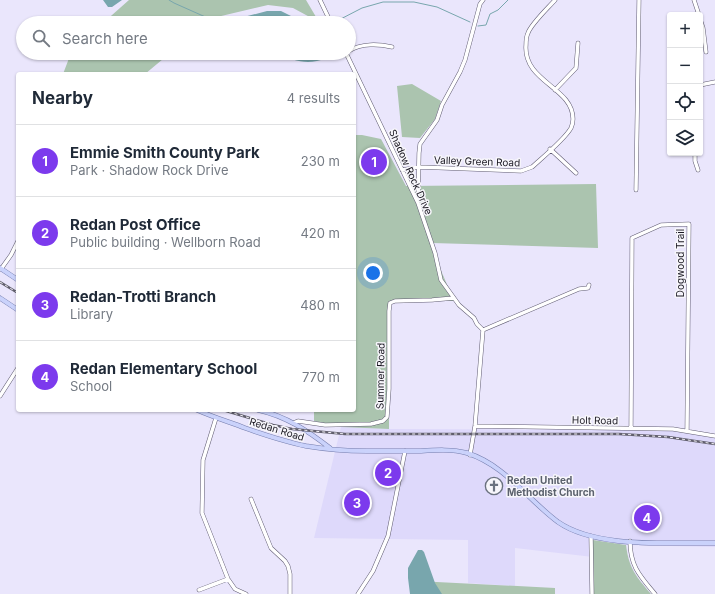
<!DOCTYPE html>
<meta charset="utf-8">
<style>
body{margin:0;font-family:Inter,sans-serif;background:#f2f2f3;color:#1f2937}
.controls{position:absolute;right:12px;top:12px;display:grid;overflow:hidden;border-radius:4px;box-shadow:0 1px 3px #0004}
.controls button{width:36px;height:36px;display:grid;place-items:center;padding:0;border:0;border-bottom:1px solid #e0e1e3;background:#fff;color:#1f2937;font:20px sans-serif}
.you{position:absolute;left:373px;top:273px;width:14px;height:14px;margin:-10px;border:3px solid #fff;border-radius:50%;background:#1a73e8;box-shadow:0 0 0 6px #1a73e833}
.badge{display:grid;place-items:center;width:26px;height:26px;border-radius:50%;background:#7c3aed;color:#fff;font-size:13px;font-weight:700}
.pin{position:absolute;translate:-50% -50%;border:2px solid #fff;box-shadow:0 1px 4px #0006}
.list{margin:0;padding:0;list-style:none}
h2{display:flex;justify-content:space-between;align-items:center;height:52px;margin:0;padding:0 16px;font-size:17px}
h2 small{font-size:13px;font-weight:400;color:#747a83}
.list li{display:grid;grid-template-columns:26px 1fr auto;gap:12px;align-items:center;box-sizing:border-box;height:72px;padding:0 16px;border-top:1px solid #e0e1e3}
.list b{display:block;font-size:15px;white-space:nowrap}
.list p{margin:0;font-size:13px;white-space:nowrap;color:#747a83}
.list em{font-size:13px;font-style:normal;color:#747a83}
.icon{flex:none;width:22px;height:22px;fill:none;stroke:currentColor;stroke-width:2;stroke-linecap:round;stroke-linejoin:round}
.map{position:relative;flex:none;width:715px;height:594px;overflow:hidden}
.search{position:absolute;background:#fff;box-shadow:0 1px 3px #0004;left:16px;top:16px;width:340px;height:44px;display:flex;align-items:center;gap:10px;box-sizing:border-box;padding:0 14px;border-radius:22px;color:#747a83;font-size:15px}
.panel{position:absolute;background:#fff;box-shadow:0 1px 3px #0004;left:16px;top:72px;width:340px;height:340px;border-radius:4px}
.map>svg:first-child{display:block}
</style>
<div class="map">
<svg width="715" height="594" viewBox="0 0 715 594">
<rect width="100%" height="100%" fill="#eae6fc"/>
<path fill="#ded9fb" d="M341,427L389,429L674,430L715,437V547L626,545L593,540V557L515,548V586L468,583V540L314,538Z"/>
<path fill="#abc4af" d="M129,0H306L319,22L293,8L268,5L217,17L213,23H103Z
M71,53H175L169,54L145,74H63Z
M412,84L441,101L435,119L420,138L402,137L397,86Z
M354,135H362L381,139L406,186L596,184L598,248L432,243L437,261L454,301H389V429L341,427L314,421V410H354Z
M593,540L626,545C629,569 636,576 651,594H593Z
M417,581L555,588V594H416Z"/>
<path fill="#78a6ad" d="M103,0H122L112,7H108Z
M267,11H281L305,23H221Z
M276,53H328L327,58C307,66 295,61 276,53Z
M418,550H422L424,552L435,583L442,594H410L408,578V568Z"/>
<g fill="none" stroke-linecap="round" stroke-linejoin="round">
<path stroke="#78a6ad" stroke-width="1" d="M169,0L174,3L219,23
M333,23L362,8L383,2H414L437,7L470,22
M478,26L486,25L490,14L498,10L508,0"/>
<defs>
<path id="minor" d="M320,0L331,23
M694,0L699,15
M700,19L703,28L706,52
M349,51C361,43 379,44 392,47
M346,53L418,203L435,253L441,280L459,305L474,318L477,324L483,330L475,426L470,455
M700,86V85L715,82
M555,90L576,68L578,43
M550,149L576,173
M695,153V161L698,170
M402,170L419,167L521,171L532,167C542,158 565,139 571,128C572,126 573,122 573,119C573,87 523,82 526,45C526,41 526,37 528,33C531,24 548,8 555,0
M636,190L639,0
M418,202L419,153L420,144L437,120L442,105L460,72L465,60L480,4L483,0
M1,269L11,255L18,241
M483,330L579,289L588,288L589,285
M0,396L18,368
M216,418L203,460L202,513L228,579L235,589L246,594
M293,423L298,421L325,425L371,424L383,421L387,417L389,389V311L390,303L395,301L432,300L454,298
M475,426L673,429L715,436
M631,428L632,238L661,225L689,224L687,431
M251,499L271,548L285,561L288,566L290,574V594
M591,536L592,594
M630,541C630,566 640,576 655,594
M199,590L228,579
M358,594L373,571L388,536L405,451"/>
<path id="major" d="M0,268L18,280
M0,298L18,310
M197,410C213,417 229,422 245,428C265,435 286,442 306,446C324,449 349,451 367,451C385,451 403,451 421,451C436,450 452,449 467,453C505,465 527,499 558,522C597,549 669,542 715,543
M258,410C286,416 308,431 330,448"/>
</defs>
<use href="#minor" stroke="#605c72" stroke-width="4.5"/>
<use href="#major" stroke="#757dad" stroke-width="5"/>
<use href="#minor" stroke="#fff" stroke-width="3.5"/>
<use href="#major" stroke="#cad2fb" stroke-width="4"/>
<defs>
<path id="rail" d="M0,282L18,293
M223,410L273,425L292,429L345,434H619L668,437L715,444"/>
</defs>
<use href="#rail" stroke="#615f6d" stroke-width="2.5"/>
<use href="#rail" stroke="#f7f6fb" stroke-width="1" stroke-dasharray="3" stroke-linecap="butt"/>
</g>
<defs>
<symbol id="church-ring" viewBox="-11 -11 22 22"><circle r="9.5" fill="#f7f6fb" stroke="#6b7280" stroke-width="1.5"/><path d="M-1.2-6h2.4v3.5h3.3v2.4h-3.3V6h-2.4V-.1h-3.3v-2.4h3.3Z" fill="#6b7280"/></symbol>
</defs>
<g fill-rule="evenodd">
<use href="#church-ring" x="484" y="476" width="20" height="20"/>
</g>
<g text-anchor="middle" stroke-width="3" stroke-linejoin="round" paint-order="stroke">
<g font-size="10" fill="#191721" stroke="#f7f6fb">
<text transform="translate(477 161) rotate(2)" y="4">Valley Green Road</text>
<text transform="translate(411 172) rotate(66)" y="4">Shadow Rock Drive</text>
<text transform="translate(680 263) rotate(-90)" y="4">Dogwood Trail</text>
<text transform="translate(380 376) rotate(-89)" y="4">Summer Road</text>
<text transform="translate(595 420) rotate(1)" y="4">Holt Road</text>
<text transform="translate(277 429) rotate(17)" y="4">Redan Road</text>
</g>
<g font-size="10" font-weight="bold" fill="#5b616d" stroke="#f7f6fb" text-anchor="start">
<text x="507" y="484">Redan United<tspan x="507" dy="12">Methodist Church</tspan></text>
</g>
</g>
</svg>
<div class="controls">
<button>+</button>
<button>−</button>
<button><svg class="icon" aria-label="locate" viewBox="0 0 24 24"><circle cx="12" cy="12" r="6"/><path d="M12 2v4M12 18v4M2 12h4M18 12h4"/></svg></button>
<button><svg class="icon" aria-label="layers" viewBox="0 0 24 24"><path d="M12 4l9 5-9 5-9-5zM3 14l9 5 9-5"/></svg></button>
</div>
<div class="you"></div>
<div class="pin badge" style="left:374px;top:162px">1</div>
<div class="pin badge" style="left:388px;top:473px">2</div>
<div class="pin badge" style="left:357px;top:503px">3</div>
<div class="pin badge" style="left:647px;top:518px">4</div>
<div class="search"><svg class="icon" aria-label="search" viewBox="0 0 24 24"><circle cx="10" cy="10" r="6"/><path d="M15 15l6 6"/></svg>Search here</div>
<section class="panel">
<h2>Nearby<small>4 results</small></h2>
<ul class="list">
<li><span class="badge">1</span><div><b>Emmie Smith County Park</b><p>Park · Shadow Rock Drive</p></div><em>230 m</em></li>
<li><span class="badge">2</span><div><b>Redan Post Office</b><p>Public building · Wellborn Road</p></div><em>420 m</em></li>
<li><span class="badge">3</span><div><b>Redan-Trotti Branch</b><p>Library</p></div><em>480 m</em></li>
<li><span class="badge">4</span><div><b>Redan Elementary School</b><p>School</p></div><em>770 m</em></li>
</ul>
</section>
</div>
